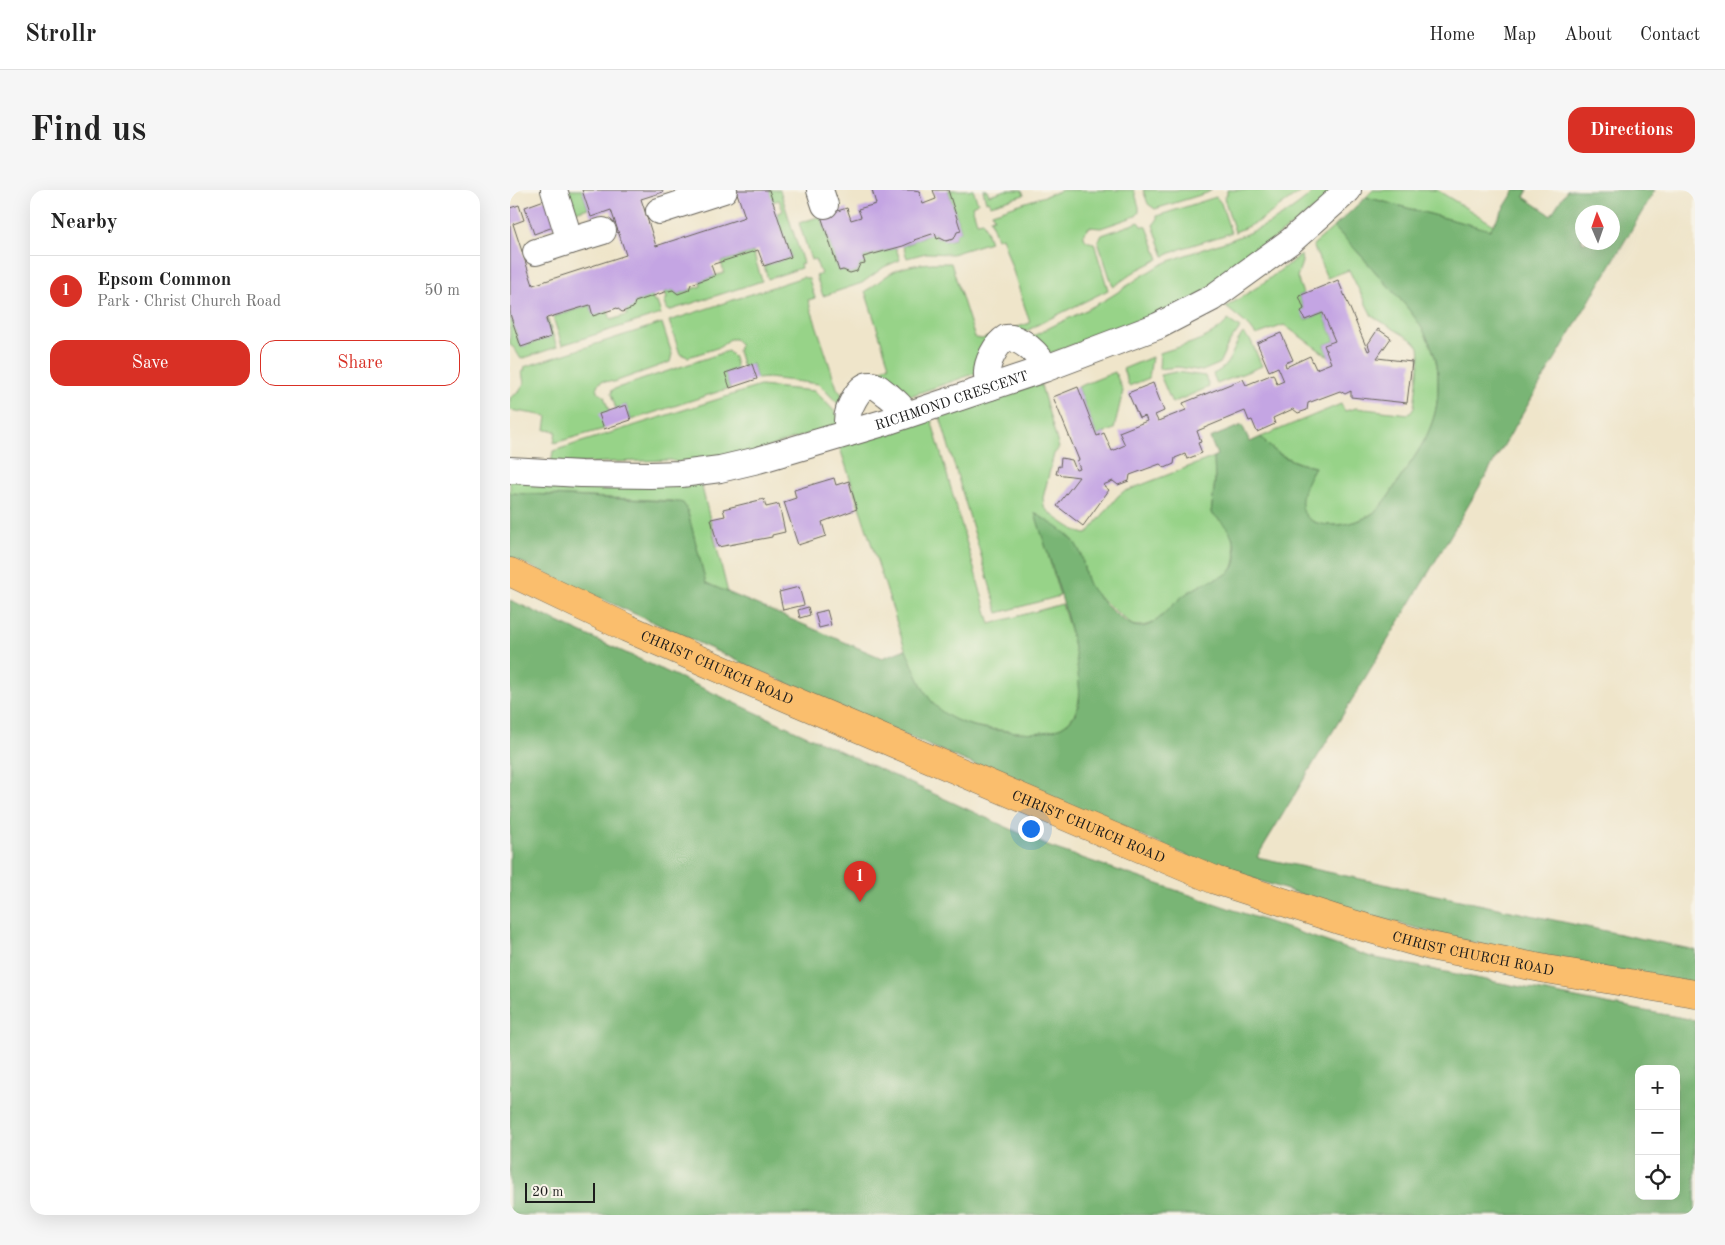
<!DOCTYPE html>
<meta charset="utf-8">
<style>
body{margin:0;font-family:"Old Standard TT",serif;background:#f6f6f6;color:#222}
.controls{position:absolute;right:15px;bottom:15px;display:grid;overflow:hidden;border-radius:10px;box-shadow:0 5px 20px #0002}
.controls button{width:45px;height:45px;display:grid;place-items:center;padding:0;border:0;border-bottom:1px solid #e0e0e0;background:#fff;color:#222;font:25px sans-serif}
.compass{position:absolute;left:1065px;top:15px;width:45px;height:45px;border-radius:50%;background:#fff;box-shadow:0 5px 20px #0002;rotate:358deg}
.scale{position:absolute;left:15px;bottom:12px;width:70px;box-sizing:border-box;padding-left:5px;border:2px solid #1c1c1c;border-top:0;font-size:14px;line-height:18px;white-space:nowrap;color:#1c1c1c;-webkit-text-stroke:4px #f7f3e8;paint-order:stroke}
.you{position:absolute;left:520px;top:638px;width:18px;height:18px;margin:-12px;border:4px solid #fff;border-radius:50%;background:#1a73e8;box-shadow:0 0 0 8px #1a73e833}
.badge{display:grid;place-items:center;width:32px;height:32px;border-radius:50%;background:#d93025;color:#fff;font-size:16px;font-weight:700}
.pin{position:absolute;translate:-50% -41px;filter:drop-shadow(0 1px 2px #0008)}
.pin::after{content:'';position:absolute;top:26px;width:18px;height:15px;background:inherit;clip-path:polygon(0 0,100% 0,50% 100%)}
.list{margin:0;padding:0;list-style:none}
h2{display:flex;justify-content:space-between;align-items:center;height:65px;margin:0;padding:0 20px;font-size:21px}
h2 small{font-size:16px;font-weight:400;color:#767676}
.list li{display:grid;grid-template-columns:32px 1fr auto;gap:15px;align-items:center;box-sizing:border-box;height:70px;padding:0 20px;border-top:1px solid #e0e0e0}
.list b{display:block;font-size:19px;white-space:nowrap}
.list p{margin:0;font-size:16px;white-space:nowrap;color:#767676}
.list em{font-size:16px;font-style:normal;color:#767676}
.actions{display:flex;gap:10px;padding:15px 20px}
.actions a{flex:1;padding:11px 0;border:1px solid #d93025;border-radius:15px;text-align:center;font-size:18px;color:#d93025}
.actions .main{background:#d93025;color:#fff}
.icon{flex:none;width:28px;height:28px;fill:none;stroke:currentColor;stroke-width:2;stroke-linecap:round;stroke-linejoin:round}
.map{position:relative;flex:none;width:1185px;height:1025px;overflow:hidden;border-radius:15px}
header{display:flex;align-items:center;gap:30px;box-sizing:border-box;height:70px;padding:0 25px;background:#fff;border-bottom:1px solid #e0e0e0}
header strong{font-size:24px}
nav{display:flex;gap:28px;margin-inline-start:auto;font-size:18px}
.intro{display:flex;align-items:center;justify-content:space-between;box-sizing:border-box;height:120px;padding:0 30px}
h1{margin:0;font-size:35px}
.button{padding:12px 22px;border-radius:15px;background:#d93025;color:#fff;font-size:18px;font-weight:700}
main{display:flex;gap:30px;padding:0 30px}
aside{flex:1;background:#fff;border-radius:15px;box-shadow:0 5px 20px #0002}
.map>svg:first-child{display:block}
</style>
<header>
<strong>Strollr</strong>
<nav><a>Home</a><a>Map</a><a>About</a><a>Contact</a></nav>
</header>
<div class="intro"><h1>Find us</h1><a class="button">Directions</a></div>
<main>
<aside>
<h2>Nearby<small></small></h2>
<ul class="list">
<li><span class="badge">1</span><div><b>Epsom Common</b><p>Park · Christ Church Road</p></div><em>50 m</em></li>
</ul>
<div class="actions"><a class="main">Save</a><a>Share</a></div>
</aside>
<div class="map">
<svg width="1185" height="1025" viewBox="0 0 1185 1025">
<rect width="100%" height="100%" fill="#f7f3e8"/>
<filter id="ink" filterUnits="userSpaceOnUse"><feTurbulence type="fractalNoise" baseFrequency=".02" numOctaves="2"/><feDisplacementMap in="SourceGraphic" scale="10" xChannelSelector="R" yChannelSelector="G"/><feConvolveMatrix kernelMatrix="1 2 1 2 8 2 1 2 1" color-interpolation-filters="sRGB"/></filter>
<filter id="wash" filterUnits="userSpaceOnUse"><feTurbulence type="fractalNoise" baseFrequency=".0096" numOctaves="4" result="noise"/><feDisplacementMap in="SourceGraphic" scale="20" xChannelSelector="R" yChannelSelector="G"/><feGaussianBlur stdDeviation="1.12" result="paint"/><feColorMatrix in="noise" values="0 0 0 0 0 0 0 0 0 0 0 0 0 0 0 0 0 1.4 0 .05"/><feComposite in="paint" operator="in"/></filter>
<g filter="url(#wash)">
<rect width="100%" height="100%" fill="#efe5ca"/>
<path fill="#97d388" stroke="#5a7852" d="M51,0H72L78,18L59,24Z
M259,0H270L293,73L290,74L291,78L258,89L254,76L281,67L266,24L273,21L269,10L262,12Z
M438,0H463L468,13L462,16L467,32L473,31L480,52L442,64L416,63L397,68L393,56L404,52V50L425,43L427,49L430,48L436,51L444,49L447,42L451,41Z
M473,0H477L479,5L496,0H512L514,5L481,15L479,11L476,12Z
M553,0H624L629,17V22L626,26L591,38L579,37L574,43C573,50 577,52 584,53L598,100L527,135L512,144L505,138L520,133L492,47L487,49L480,29L484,28L482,23Z
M633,0H702L697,3L645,19L638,14Z
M717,0H793L748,32L725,42L714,8L717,4Z
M806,0H829L681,111L541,163L518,149C542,135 568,125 593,111C615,99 634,82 657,72C683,61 710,55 736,44C762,34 786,18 806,0Z
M863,0H927L984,35L980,40L856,7Z
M706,7L711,13L721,43L673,58L654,66L643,35L647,30V26Z
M311,26L329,81L333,80L340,83L347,81L350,74L355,72L353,67L386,58L390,70L374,77L352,93L313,106L306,86L311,84L305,69L301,70L289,33Z
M629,32L632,36L637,37L649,69L627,80L603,97L588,51L592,45Z
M824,37C840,53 855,70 870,87C894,113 920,140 927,175C928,181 928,188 928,194C929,234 910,259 889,290C881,302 873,318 860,325C841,337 787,345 791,308C793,297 799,287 805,277C785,273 763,264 751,247L831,214L835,221L846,218L899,224L904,217L910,166L909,157L904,151L862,126L839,80L817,88L803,55Z
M243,62L252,91L158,121L154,110L157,109L155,102L163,100L168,104L191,96L190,91L214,83L211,72Z
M791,65L792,72L787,87L793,104L789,106L794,119L792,121L795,130L813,123L825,151L814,155L819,167L774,135L746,145L740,137L716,117L749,96Z
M422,73H441L465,148L472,149L484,145L469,182L400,206L385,197L370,181L379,175L355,101C363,97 368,92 375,87C388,77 406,74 422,73Z
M293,87L299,89L305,108L298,110L300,116L327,198L337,211L334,220L309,194L258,188L247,189L242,174L233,177L228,161L230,154L225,149H220L210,157L188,164L178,167L170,164L159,131Z
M142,106L144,112H147L151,124L52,155L43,127L80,115L83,125L98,121L101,130L117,125L116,120L125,112Z
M0,124L11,157L41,147L36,129L37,128L47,157L11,169L4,158L0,155Z
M718,130L730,138L718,154L709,174L692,181L668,177L649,179L650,163C673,155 702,150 718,130Z
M152,133L162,164L160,172L104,192L92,191L87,195V202L94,206L99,221L94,239L44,253L46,241L35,240L37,226L0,220V208L9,202L14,194L12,181L15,180L14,177Z
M733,143L741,151L752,176L707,194L703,184C723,175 721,159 733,143Z
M218,161L224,167L227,179L215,183L220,198L121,230L116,215L106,219L101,204L102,200L107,198Z
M642,167L639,188L619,196L613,179Z
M605,182L613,201L604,239L587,246L568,197Z
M666,182L695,186L699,197L662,213L650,185Z
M530,192L549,258L544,264L533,308C534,312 533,316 536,319C542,326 569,345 577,344L608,306L613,302L704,267L705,291L701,323C707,328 714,332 718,339C726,351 730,374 717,385C707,392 693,393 682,400C664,412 646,442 622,435L583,402L577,392L571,364L563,350L526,323L550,406L488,423L428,220Z
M250,196L305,201L328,225L331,233L232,266L166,272L161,270L41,274L43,261Z
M419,222L480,434L552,414C560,439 576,493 567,518C557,547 523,544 498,541C471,538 440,535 422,512C401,486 389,440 379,407C362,356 345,304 328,252Z
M0,286L190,289L218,403L196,393L177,319L163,311L0,303Z"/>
<path fill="#79b574" stroke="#4a6848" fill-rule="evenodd" d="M1005,0H1018L1014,7L1041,25L1057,0H1145L916,387L747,667L1185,760V795L984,758L852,724L697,674L329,517L0,367V303L169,312L173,313L177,319L196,393L372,468L396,459C405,480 413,506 431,521C449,535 473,539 495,541C520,543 558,548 568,517C571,507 569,494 568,484C562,429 541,376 525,323C538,332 559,342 567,356C574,367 573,381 578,392C582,404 612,432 624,436C641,441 654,423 665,413C673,405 683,399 693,394C714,385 730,385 725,356C722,341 713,332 701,323L705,291L704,267L707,265L700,248L732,235L740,252L751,247C763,264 785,274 805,277C790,301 780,333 820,335C833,336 849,332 860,325C873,318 881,302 889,290C910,259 929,234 928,194C928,188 928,181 927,175C920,140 894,113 870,87C855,70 840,53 824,37L856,7L980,40ZM1072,22H1102V52H1072Z
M0,410L540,657L861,767L1096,814L1185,830V1025H0ZM1129,879H1166V1006H1129Z"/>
<g id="blocks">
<path fill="#c4a5e3" d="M72,0H152L153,2L131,9L146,56L235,27L226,0H259L281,67L254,76L248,60L245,61L201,75L205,86L181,94L179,100L168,104L163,100L155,102L125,112L123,118L112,122L107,118L83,126L80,115L37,128L36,129L41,147L11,157L0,124V18L9,15L14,30L3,34L23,95L116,65L101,20L81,27Z
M362,0H404L409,1L413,14L426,9L423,0H438L451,41L447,42L444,49L436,51L430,48L427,49L425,43L404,50L405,51L393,56L353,67L355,73L350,74L347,81L340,83L333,80L329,81L311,26L337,18L341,30L351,27L348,19L366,14Z
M37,9L46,36L24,44L15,17Z
M828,90L858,161L860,160L858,154L868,139L881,148L867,168L902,172L897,213L841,207V201L835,204L830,201L798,213L797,220L788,223L783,219L763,228L765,234L747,242L742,230L739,231L735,221L687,241L691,252L688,253L692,263L677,269L675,264L665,268L664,274L655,278L650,274L620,285L619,291L608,295L603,291L593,295L599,300L573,336L547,316L569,287L546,284L548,276L550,277L551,268L562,270L566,280L570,279L567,271L569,270L543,207L568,197L587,246L594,243L602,261L615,255L609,242L637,231L635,226L629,228L618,203L643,193L654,221L645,225L648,231L676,220L673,213L733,189L736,195L763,184L767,194L774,191L768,177L759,181L747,153L771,143L783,170L775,173L776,177L800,166L806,179L821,173L814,155L825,151L813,123L795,130L791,121L794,119L789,106Z
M242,174L247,189L220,198L215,183Z
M116,215L121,230L94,239L89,224Z
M324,288L326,295L339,291L347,319L312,332L316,346L288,355L274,312L286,308L284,300Z
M254,309L256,317L269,314L275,342L262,345V347L208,357L201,329L215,326L213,319Z
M289,397L294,415L273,420L269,402Z
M298,417L300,425L290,428L288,420Z
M317,420L321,435L309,438L305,423Z"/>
</g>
</g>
<g filter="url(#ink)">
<use href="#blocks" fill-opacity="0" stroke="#666259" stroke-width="1"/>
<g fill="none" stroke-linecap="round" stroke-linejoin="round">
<defs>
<g id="minor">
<path d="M44,0L60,51L93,41"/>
<path d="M310,0L315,15"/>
<path d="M149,21L214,0"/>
<path d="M26,62L60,51"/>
<path d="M480,197C479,193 477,189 477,185C476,173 486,154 496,148C509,145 531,166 535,178"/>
<path d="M339,243C338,239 337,235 337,231C337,221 348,194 361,195C367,195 373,202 378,205C385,211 392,216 395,225"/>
<path id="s1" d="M0,280L71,284L140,285L171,284L210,279L248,270L376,232L534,179L648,136L702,108L782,50L838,0"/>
</g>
<g id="major">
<path id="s2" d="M0,382L117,438L275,507L705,690L829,730L920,756L1036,779L1185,804"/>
</g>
</defs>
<use href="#minor" stroke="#666259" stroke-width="28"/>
<use href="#major" stroke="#666259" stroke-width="29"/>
<use href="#minor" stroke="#fff" stroke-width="26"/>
<use href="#major" stroke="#fabe6d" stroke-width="28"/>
</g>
</g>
<g text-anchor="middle" stroke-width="4" stroke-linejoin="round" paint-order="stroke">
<g font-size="14" fill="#1c1c1c" stroke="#f7f3e8">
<text dy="5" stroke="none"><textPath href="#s1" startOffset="452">RICHMOND CRESCENT</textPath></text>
<text dy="5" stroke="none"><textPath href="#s2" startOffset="228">CHRIST CHURCH ROAD</textPath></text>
<text dy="5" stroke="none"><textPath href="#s2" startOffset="632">CHRIST CHURCH ROAD</textPath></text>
<text dy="5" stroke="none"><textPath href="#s2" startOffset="1038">CHRIST CHURCH ROAD</textPath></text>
</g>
</g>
</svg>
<div class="controls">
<button>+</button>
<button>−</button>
<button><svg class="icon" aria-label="locate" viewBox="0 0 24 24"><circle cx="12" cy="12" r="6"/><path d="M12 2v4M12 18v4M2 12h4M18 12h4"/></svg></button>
</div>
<svg class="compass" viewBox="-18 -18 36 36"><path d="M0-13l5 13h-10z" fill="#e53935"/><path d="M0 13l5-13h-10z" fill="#767676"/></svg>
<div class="scale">20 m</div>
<div class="you"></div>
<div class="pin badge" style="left:350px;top:712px">1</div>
</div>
</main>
